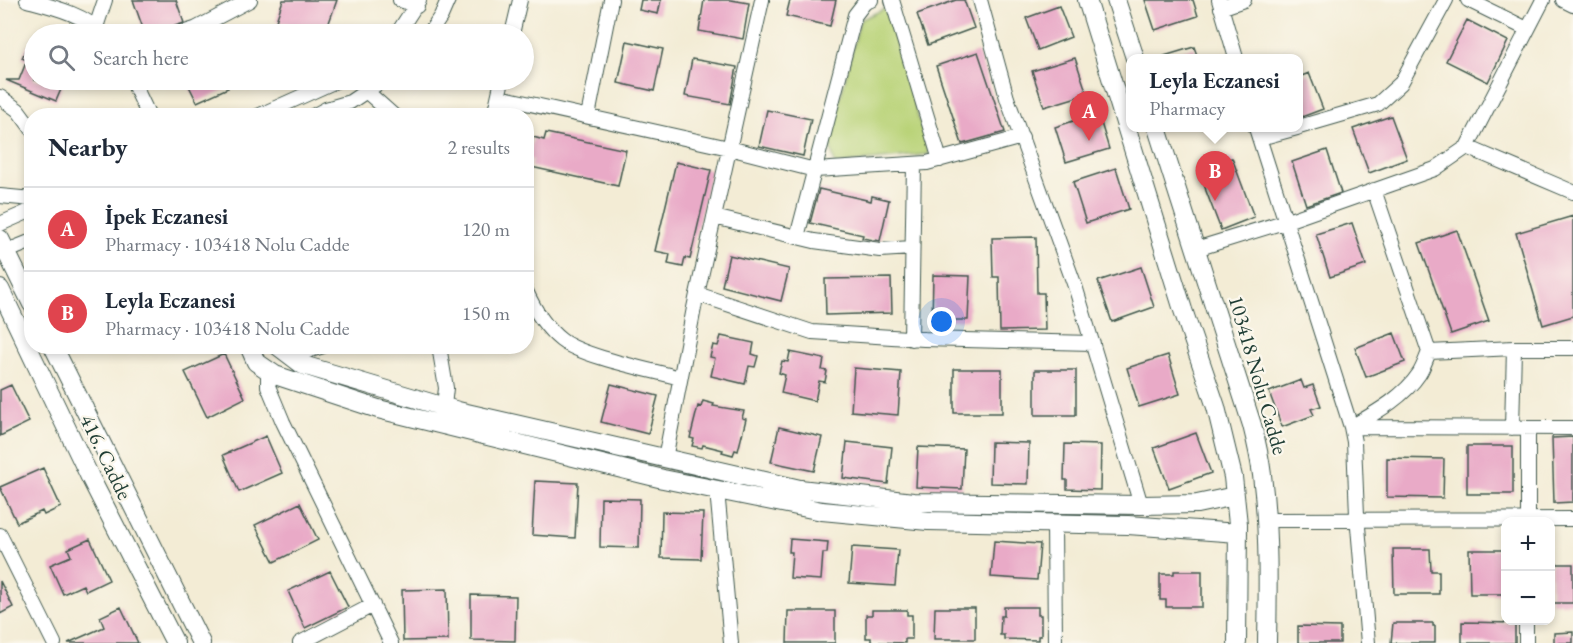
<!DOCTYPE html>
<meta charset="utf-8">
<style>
body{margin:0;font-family:"EB Garamond",serif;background:#f6f6f7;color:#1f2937}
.controls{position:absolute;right:18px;bottom:18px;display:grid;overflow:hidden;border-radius:12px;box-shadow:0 3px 9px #0003}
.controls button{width:54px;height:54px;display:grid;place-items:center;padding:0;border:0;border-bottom:2px solid #e0e1e3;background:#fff;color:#1f2937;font:30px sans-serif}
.you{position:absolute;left:942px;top:322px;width:21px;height:21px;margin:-15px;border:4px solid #fff;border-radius:50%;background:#1a73e8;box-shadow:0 0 0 9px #1a73e833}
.badge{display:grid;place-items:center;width:39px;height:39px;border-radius:50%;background:#d1495b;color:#fff;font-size:20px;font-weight:700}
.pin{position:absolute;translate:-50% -50px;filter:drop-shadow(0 2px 3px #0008)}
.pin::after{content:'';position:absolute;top:32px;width:21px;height:18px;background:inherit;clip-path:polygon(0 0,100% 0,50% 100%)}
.popup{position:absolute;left:1126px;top:54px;width:177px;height:78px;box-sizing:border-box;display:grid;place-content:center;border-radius:12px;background:#fff;filter:drop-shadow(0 2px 4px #0005);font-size:20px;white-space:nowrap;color:#747a83}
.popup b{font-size:22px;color:#1f2937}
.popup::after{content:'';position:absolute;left:50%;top:100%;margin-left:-12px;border:12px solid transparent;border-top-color:#fff}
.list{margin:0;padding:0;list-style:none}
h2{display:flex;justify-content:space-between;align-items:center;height:78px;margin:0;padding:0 24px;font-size:26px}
h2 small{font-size:20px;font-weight:400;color:#747a83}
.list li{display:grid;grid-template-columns:39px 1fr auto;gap:18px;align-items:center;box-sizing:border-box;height:84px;padding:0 24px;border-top:2px solid #e0e1e3}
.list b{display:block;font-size:22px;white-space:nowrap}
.list p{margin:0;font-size:20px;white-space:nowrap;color:#747a83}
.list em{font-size:20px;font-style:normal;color:#747a83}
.icon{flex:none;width:33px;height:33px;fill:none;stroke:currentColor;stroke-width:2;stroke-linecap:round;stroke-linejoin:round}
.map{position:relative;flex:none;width:1573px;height:643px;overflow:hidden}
.search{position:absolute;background:#fff;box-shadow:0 3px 9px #0003;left:24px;top:24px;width:510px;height:66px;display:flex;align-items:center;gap:15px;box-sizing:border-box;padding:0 21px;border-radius:33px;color:#747a83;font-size:22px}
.panel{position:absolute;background:#fff;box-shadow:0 3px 9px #0003;left:24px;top:108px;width:510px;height:246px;border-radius:24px}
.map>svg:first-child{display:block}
</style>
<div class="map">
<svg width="1573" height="643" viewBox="0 0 1573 643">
<rect width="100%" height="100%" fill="#fbf7ec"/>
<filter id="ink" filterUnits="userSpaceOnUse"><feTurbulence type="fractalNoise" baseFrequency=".0167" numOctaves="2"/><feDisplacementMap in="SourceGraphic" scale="12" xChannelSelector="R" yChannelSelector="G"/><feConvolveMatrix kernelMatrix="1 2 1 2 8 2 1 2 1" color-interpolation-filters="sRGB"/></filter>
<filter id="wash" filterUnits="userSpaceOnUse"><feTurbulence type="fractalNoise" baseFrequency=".008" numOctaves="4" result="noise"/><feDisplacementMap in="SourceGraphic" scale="24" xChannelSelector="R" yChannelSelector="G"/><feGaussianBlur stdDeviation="1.35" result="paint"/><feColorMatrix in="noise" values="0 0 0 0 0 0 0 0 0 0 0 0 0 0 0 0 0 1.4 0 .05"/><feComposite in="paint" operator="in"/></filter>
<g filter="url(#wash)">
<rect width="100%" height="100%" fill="#f3ecd5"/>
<path fill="#b9d378" stroke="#6c8856" stroke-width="1.5" d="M886,8L929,154L835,164L831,149V135L860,20Z"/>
<g id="blocks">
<path fill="#e9aac7" d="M133,0H176L184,23L151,34H145Z
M283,0H337L325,34H317L276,21Z
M641,0H661L658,14L639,10Z
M704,0H731L749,3L743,39L699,31Z
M790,0H836L830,26L786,16Z
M956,0H964L974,28L928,45L917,14Z
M1145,0H1193L1198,16L1155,30Z
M1059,6L1071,37L1038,50L1026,18Z
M1467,20L1508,41L1488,82L1446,61Z
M627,41L663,49L654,91L618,83Z
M34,42V80H65L56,101L6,80H19L27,60L22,58L27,46L32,48Z
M1194,47L1198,58H1164V56Z
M978,52L1005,132L962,144L936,66Z
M1075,58L1087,94L1044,107L1032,71Z
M692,59L737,67L730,104L685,96Z
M1309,73L1323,109L1299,118V77Z
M186,80H224L228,88L197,102Z
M767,110L811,119L803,156L759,146Z
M1098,113L1109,149L1066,162L1055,127Z
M1391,116L1407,159L1369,173L1353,129Z
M546,133L626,150L618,186L531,167L533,160L529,159L533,137L544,140Z
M1327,150L1341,193L1306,205L1292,162Z
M1232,158L1254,217L1221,230L1206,191L1200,167Z
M676,162L711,170L690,259L685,258L683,267L668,264L670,254L655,251Z
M1116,168L1129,209L1086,223L1073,182Z
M819,189L871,201L872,196L889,200L880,241L862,238L863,235L810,223Z
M1573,216V316L1543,325L1516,233Z
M1352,223L1366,265L1330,277L1316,234Z
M1457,230L1489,321L1451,334L1419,243Z
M1036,237L1037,293H1044L1045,330L1000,331L999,277H993L992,238Z
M729,255L789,269L781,301L722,286Z
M1141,267L1154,307L1112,322L1098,281Z
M933,275L970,276L968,320H932Z
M891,278L892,313L826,315L825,279Z
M1394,333L1405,362L1366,377L1355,348Z
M721,336L754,343L752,354L758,356L755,367L749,366L745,384L711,376L715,358L710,357L713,345L718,346Z
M790,352L824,359L822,370L827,371L825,382L819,381L815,401L781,393L785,375L779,373L782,361L788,362Z
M224,354L245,398L207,417L185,372Z
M1168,355L1180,394L1139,407L1127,368Z
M854,368L901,372L898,415L851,411Z
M954,369H1002V413H954Z
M1035,370H1076V415H1035Z
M1301,380L1304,388L1313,385L1321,406L1311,409L1314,415L1282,427L1269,392Z
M611,384L658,396L648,434L601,422Z
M11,385L29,422L0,436V390Z
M703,401L714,404L713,406L744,411L742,418L746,419L738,451L735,450L733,455L722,452L723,450L703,445L702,448L692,446L694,439L690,438L698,406L701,407Z
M779,427L822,437L814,471L771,462Z
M1196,433L1211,473L1169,488L1154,448Z
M266,436L282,473L239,492L223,455Z
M1573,437V502L1554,503L1552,438Z
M847,442L892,447L888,484L843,478Z
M991,442L1029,443L1028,484L990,483Z
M1065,444L1101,445L1100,490L1067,489V480H1064Z
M1467,446H1513V494H1467Z
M918,447L964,449L962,489L916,487Z
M1387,458L1444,459L1443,498L1387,497Z
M43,468L61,507L44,515L42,511L17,523L0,487Z
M535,481L578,483L575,538L532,535Z
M601,498L640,499L639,548L600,547Z
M300,503L318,540L274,562L255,525Z
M662,512L703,513L701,559L661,558Z
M90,539L109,580L86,591L83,585L63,594L50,565L71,556L68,549Z
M790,539L828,542L827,553H823L821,580L790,578L792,552H789Z
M994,541L1040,544L1037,580L991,577Z
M852,547L898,550L895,586L849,583Z
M1393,549H1430L1431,571H1439V594H1394Z
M1469,550H1506V594H1470Z
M1551,564H1573V603H1551Z
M330,571L348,607L305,628L288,591Z
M1174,571H1202V607H1166V600H1160V574H1174Z
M0,581L13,607L0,614Z
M447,589L448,640L403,641L402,590Z
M471,595L516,596L515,641L471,640Z
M121,607L138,643H68L104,627L100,617Z
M1004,607H1038V615H1041V636H1038V640L1004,639V635H1000L1001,616H1004Z
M935,608H975V639H934Z
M872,610H907V615H912V639H905V643L871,642V638H866V615H872Z
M788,611H835V643H787Z
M1462,622L1515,623V643H1462Z
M1393,623H1433V626H1435V643H1391Z
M1298,626L1340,627V643H1298Z
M1573,632V643H1554V633Z"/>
</g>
</g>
<g filter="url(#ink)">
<use href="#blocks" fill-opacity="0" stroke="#3f574c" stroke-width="1.5"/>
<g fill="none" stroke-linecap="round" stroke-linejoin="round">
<defs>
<path id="minor" d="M27,0C53,7 84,14 103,34
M400,0L417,6
M892,0L940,160
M980,0L1007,98L1076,289L1141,505
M1219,0L1236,58
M1468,0L1527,29
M1563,0L1573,5
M1221,8L1244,0
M96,27L105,0
M179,34L195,29L250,0
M397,34L419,0
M429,34L441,16L448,0
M512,34L520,0
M132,80L149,116
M366,91L394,116
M0,97L18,110L32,129
M499,97L729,148L815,170L927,163L1022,137
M258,116L338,80
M313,116L326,109L350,102L383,80
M494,116L502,80
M588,116L611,0
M1299,127L1378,104L1401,83L1446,0
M1256,128L1351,427L1354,442L1357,515L1368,643
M1260,138L1297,128
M1467,147L1573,192
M0,196L32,199
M714,217L814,241L880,250L912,248
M0,224L32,210
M797,237L855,15L865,2L871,0
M1196,249L1287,221L1435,169L1467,147L1543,0
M0,254L32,241
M526,291C534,309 546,328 561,340C583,357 651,370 680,378
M697,294L812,332L924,339L1093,343
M911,339L914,164
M439,346L446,388L444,406
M1429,352L1514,348H1573
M291,356L323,346
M268,370V386L283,422L391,643
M1351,427C1375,413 1403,398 1419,374C1423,368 1426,359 1429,352L1374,190
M1353,427L1573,428
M1512,428L1514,348
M665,459L694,308L762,0
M717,490L731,643
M1266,520L1573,519
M1528,522V428
M1054,523L1055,643
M0,535L54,643
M300,643L373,605
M1526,643V620"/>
<path id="major" d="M1087,0L1183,310L1216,407L1233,477L1238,524L1237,643
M1116,0L1135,58
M1157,128L1252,425C1256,441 1260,458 1262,475C1269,531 1268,587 1267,643
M0,239L32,304
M0,289L90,477L175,643
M53,346L201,643
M249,346L256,362L275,375L378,409L663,479L822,511L928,521L1128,525L1238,533
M278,346L303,365L458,411L800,489L913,502L1141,505L1197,504L1235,496"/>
</defs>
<use href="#minor" stroke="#3f574c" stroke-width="16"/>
<use href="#major" stroke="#3f574c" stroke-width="20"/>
<use href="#minor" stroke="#fff" stroke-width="14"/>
<use href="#major" stroke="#fff" stroke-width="18"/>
</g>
</g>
<g text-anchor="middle" stroke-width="4.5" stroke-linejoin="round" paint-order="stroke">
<g font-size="21" fill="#1f3d34" stroke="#fbf7ec">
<text transform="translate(1258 375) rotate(74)" y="7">103418 Nolu Cadde</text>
<text transform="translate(106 457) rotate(64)" y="7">416. Cadde</text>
</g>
</g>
</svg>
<div class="controls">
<button>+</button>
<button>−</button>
</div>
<div class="you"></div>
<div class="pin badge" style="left:1089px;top:141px;background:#e0444e">A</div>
<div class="pin badge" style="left:1215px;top:201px;background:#e0444e">B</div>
<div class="popup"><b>Leyla Eczanesi</b>Pharmacy</div>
<div class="search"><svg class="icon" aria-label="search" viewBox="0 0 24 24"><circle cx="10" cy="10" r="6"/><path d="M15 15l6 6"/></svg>Search here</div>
<section class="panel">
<h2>Nearby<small>2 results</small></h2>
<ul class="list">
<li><span class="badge" style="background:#e0444e">A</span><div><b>İpek Eczanesi</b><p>Pharmacy · 103418 Nolu Cadde</p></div><em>120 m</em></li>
<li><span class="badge" style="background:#e0444e">B</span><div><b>Leyla Eczanesi</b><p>Pharmacy · 103418 Nolu Cadde</p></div><em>150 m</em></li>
</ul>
</section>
</div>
